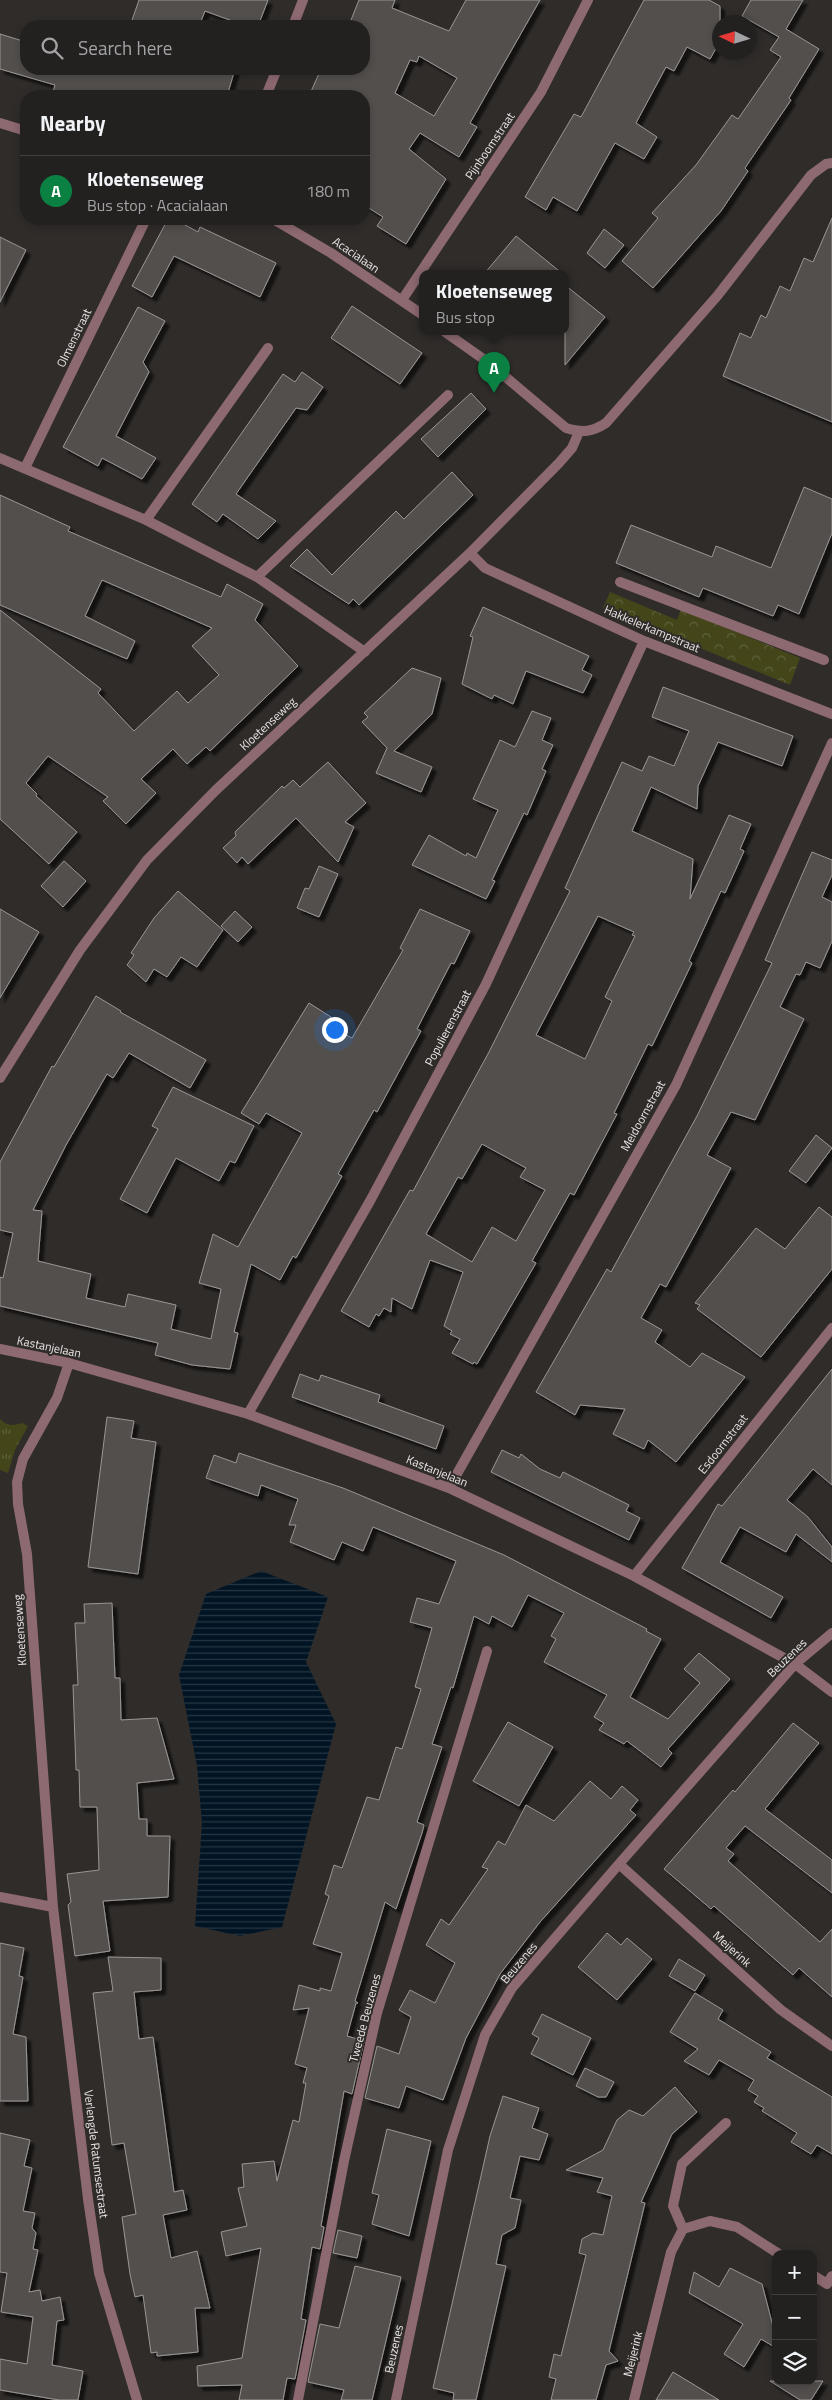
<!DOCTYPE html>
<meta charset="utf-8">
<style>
body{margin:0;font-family:"Titillium Web",sans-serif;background:#2b2929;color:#f1f3f6}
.controls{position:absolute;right:15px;bottom:15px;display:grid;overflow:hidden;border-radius:10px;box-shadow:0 2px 8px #0003}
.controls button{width:45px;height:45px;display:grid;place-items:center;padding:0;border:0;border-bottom:1px solid #403e3e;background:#232120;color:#f1f3f6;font:25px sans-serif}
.compass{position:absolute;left:712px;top:15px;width:45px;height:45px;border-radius:50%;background:#232120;box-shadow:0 2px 8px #0003;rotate:274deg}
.you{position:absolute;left:334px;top:1029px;width:18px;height:18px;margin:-12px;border:4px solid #fff;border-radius:50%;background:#1a73e8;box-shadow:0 0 0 8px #1a73e833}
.badge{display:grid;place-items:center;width:32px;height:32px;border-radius:50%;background:#0b8043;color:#fff;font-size:16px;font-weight:700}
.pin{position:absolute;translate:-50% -41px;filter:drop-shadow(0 1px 2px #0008)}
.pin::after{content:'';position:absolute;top:26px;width:18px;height:15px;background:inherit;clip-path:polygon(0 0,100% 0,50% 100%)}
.popup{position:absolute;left:419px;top:270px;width:150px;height:65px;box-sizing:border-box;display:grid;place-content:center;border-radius:10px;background:#232120;filter:drop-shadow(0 1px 4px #0005);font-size:16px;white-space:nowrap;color:#a3a3a5}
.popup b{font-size:19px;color:#f1f3f6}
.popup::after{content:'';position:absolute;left:50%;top:100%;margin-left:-10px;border:10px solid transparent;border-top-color:#232120}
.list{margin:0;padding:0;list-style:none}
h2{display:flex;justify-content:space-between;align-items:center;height:65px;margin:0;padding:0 20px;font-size:21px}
h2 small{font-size:16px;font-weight:400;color:#a3a3a5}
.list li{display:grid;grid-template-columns:32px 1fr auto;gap:15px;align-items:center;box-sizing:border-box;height:70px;padding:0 20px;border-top:1px solid #403e3e}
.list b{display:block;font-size:19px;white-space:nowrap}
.list p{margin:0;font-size:16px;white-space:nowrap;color:#a3a3a5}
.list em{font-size:16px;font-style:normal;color:#a3a3a5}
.icon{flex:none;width:28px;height:28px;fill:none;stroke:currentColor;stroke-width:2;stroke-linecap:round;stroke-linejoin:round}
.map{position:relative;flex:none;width:832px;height:2400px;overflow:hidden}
.search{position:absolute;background:#232120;box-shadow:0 2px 8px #0003;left:20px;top:20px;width:350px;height:55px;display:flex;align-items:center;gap:12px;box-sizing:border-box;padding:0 18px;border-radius:20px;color:#a3a3a5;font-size:19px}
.panel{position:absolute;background:#232120;box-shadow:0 2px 8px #0003;left:20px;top:90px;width:350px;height:135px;border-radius:20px}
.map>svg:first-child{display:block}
</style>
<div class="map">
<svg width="832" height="2400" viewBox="0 0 832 2400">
<defs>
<pattern id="grass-tufts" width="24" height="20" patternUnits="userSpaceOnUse" patternTransform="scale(1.25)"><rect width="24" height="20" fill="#44461a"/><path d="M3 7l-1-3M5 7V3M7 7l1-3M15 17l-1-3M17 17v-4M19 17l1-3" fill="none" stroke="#5f613b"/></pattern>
<pattern id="forest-crowns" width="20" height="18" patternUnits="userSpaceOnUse" patternTransform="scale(1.25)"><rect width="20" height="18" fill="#44461a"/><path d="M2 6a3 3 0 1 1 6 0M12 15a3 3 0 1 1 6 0" fill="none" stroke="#5f613b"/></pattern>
<pattern id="water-rules" width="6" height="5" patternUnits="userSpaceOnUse" patternTransform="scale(1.25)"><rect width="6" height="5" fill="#011423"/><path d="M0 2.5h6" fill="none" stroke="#263643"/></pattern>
<filter id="shadow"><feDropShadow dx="4.5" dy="4.5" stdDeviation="1" flood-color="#0009"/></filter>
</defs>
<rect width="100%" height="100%" fill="#2f2c2a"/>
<path fill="url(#grass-tufts)" d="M0,1419C7,1426 12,1426 22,1423L28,1426L15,1450L8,1473L0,1470Z"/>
<path fill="url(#forest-crowns)" d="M610,592L677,620L681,609L800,658L790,685L603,608Z"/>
<path fill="url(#water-rules)" d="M261,1571L328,1597L306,1662L336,1724L282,1927L240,1936L195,1926L202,1823L197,1766L179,1675L206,1594Z"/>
<path fill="#534f4e" stroke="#9b9695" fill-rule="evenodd" filter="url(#shadow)" d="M139,0H268L258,26H246L205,11L199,26H130Z
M359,0H395L392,8L449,31L466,0H540L470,123L477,127L459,157L420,133L409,149L446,179L406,244L377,226L383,217L364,205V96H309L321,69H364V26L349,25ZM419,56L457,78L434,116L395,93L410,60L417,62Z
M644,0H709L720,6V41L710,59L687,47L674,71L666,67L636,123L657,137L644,159L615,143L577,211L553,197L546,210L525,197L574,114L581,117Z
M751,0H803L786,29L819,49L789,98L791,100L745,168L748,171L721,211L653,288L622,261L658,218L652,213L696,165L732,115L738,119L781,57L770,50L779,37L742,16Z
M0,34L26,42V69H235L227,96H65L53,92L55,85L0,69Z
M832,218V422L723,376L740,333L751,338L761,315L766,318L780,286L790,291L804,258L813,262Z
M168,219H174L198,232L200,227L276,263L260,297L174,256L152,297L132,286Z
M604,229L624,245L605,268L587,253Z
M516,236L563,274H484Z
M0,237L26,250L0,302Z
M565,285L605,317L565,365Z
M352,306L422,353L400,384L331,338Z
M138,307L165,321L143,362L149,372L116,436L156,458L142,479L102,458L98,466L63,447Z
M302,372L323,387L307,410L296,408L236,494L276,521L258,539L223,514L217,522L192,504L283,374L295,382Z
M471,393L486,409L438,457L421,439Z
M452,472L473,495L359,605L353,599L349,604L290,566L307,549L332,575L396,511L404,519Z
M804,487L832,499V533L799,614L778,605L773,616L703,588L699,597L616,563L631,525L712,557L716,546L771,568Z
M0,495L70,527L68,531L221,597L227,584L263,604L255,620L298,666L210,751L206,747L187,764L173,749L141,779L156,793L126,824L103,801L108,797L48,756L26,783L37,794L36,796L77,832L49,864L0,819V610L101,689L98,693L134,731L177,691L188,703L219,675L192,646L212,628L102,580L85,616L135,641L127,659L0,605Z
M483,607L589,656L582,670L592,675L583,693L526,671L513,704L494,695L492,699L462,684L473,637L470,636Z
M412,668L441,678L432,714L394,751L432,767L421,792L376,773L387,748L362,722L368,717L364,713Z
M663,687L793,736L782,766L718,742L698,786L697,809L651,787L632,831L693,859L690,899L729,815L751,824L740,849L744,851L725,893L721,891L689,961L692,963L652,1046L648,1044L614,1113L617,1114L574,1195L570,1193L532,1261L536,1263L477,1364L474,1362L473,1364L452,1353L460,1339L450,1334L452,1331L444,1326L463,1272L430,1260L412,1309L392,1298L391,1312L384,1308L379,1316L376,1314L369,1327L341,1311L410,1190L413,1191L489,1052L570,891L565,888L622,762L642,771L649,756L674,766L689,731L652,717ZM598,916L634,932L632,935L635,936L605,997L612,1001L585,1059L536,1035ZM482,1144L526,1168L520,1177L545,1190L516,1241L492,1227L472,1262L426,1234L458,1177L462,1179Z
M532,711L551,718L542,740L553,745L542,769L546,771L527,815L524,813L492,880L495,881L486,899L412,865L429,835L466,856L467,853L476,858L498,810L473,799L500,740L515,747Z
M328,762L366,803L345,822L354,827L338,862L296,818L248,864L242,857L237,863L223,848L236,836L235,832L282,786L284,788L293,780L300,787Z
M812,852L832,860V875L822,897L832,902V941L820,968L806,962L800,975L796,974L780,1007L804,1019L755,1120L731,1112L707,1155L731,1168L666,1287L660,1284L641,1318L662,1330L655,1342L690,1367L702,1353L745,1377L676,1462L648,1440L644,1449L613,1434L625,1409L580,1405L575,1415L536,1392L607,1269L611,1272L697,1116L772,963L765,960Z
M64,861L86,881L63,907L41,886Z
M319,866L338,874L319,917L297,908L305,888L309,889Z
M178,891L223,930L197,967L181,957L167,977L154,969L146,982L127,965L134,955L131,953L154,918Z
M0,909L39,932L0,998Z
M420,909L470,931L454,964L451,963L417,1029L421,1031L377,1112L374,1110L338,1174L342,1176L296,1258L293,1256L280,1280L251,1264L234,1332L238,1333L230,1369L192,1365L155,1355L158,1343L0,1306V1277L3,1278L13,1233L0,1230V1162L52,1066L54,1067L96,996L121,1011L120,1012L206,1060L190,1088L129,1053L113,1078L107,1074L66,1145L33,1210L42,1211L38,1261L91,1274L86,1298L125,1307L128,1294L176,1305L171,1329L211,1339L221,1289L199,1283L213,1234L238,1247L302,1133L266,1113L259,1124L241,1113L309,1003L331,1017L327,1025L352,1038L403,950L400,948Z
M235,911L252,927L238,942L221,926Z
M173,1087L254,1126L235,1163L230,1161L219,1181L176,1158L147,1213L120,1199L158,1129L152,1126Z
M816,1135L832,1148L806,1183L789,1171Z
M819,1207L832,1217V1269L761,1357L697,1309L700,1305L695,1303L756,1228L785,1249Z
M832,1369V1485L813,1469L787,1500L808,1517L832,1547V1562L796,1534L786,1552L740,1527L720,1562L783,1597L771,1618L682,1568L718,1504L722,1506Z
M300,1374L319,1381L321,1375L380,1395L378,1402L444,1426L436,1449L292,1397Z
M107,1417L134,1421L131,1438L156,1442L138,1574L88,1567Z
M502,1450L519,1458L521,1454L540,1469L560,1478L563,1472L629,1505L626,1511L640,1518L629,1540L491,1472Z
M239,1453L343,1488L504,1555L647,1629L646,1631L661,1639L630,1697L668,1719L700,1683L684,1669L699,1653L730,1679L668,1749L672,1753L661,1767L627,1741L624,1744L599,1730L604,1723L594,1717L607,1695L544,1662L556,1639L551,1636L564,1613L528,1595L512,1627L492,1616L489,1624L474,1616L453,1688L451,1687L432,1744L442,1747L417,1822L424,1825L422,1833L396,1909L385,1902L355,2001L358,2003H356L347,2036L364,2041L352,2094L344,2091L321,2226L324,2227L320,2249L312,2247L301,2319L306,2320L295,2379L287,2378L283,2400H239L242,2385L198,2386L197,2366L242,2358L261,2248L226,2256L221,2232L247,2226L238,2188L244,2187L242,2164L274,2161L277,2181L293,2120L299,2122L306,2083H303L307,2068L295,2064L309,2008L293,2010L299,1985L320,1991V1988L331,1991L342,1953L313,1944L329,1896L325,1894L334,1865L342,1868L367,1797L379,1800L396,1747L402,1749L421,1689L415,1687L432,1628L410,1622L417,1598L439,1604L456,1561L373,1527L363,1551L342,1542L334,1560L290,1542L296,1525H289L298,1499L261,1485L258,1496L206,1478L214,1455L236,1463Z
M112,1603L115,1678H120L121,1720L157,1718L174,1779L137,1783L139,1819H147V1836H170L168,1897L103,1901L110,1951L75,1956L68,1905L71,1902L67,1874L99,1870L97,1807H80L79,1770H76L73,1685H78L75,1623H85L84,1604Z
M508,1722L553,1747L519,1806L473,1781Z
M793,1723L819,1743L765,1809L832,1860V1893L745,1826L726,1848L734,1854L728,1861L820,1942L832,1929V1997L799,1968L793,1975L714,1906L711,1909L664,1869L733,1790L735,1792Z
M590,1781L611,1799L622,1786L638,1800L630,1810L636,1815L540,1922L500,1974L466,2038L443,2100L406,2086L399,2108L365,2098L377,2046L399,2054L411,2017L399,2010L410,1990L435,2003L455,1963L426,1945L441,1919L449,1925L488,1869L482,1867L498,1841L505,1845L526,1805L554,1821Z
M607,1933L621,1945L627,1938L652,1959L617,2000L578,1967Z
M0,1943L24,1948L19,1976L23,1977L13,2034L26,2037L28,2101H0Z
M108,1957L161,1958V1990L134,1992L139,2039L153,2037L174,2192L183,2190L187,2210L163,2215L171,2258L197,2251L210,2308H195L198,2352L157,2356V2352L151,2353L143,2295L135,2297L130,2274L122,2217L136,2214L124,2143L112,2145L93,1993L113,1991Z
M679,1959L705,1975L695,1991L669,1976Z
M695,1993L723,2010L718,2019L771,2052L767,2058L832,2097V2154L817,2145L811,2154L791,2142L797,2133L762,2111L764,2108L754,2102L758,2096L748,2090L754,2080L719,2060L709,2075L684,2061L698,2049L670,2032Z
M542,2014L591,2038L573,2075L531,2054L539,2038L532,2034Z
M585,2068L614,2082L606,2097H598L576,2086Z
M675,2087L697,2112L672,2134L641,2202L645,2203L609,2351L618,2361L606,2365L596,2400H551L556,2379L549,2377L554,2354L561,2356L586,2255L579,2253L582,2239L593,2233L603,2235L612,2196L597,2192L603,2178L566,2170L603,2150L617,2120L629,2110L643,2116Z
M503,2096L539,2108L532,2128L548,2134L539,2160L520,2156L510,2198L521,2200L515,2228L502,2235L496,2264L506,2266L476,2400H453L454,2393L433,2388L490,2136Z
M387,2129L431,2141L409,2236L372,2224L379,2195L372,2193Z
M0,2133L30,2140L24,2166L32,2168L23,2211L35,2213L32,2228L36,2233L33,2249L38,2250L29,2292L40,2290L42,2301L60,2297L64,2320L57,2321L52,2365L83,2371L78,2400H59L0,2390V2359L27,2364L33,2317L1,2312L7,2273L0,2272Z
M338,2230L362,2236L357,2258L333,2253Z
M355,2266L401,2277L372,2400H341L344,2390L308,2382L320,2324L339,2328Z
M730,2268L762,2284L776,2338V2348L761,2339L744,2367L724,2354L743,2324L689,2293L694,2272L719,2287Z
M673,2372L719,2400H656Z
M770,2381H823L811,2400H800Z"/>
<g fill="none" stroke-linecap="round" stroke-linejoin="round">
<path stroke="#8d6971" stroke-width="10" d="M293,26L303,0
M266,96L277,69
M402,300L541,92L588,0
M0,458L146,520L257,577L365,652
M25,468L146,219
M146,520L268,348
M470,553L485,568L644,641L832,714
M257,577L448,395
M620,582L824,660
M0,1078L80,950L147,860L216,790L470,553L559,463L572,448L579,432
M0,1349L69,1363L248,1414L449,1488L634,1576L795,1664L832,1692
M69,1363L57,1398L23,1459L17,1482L18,1504L27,1554L53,1907L88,2199L99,2273L137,2400
M248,1414L370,1201L486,984L644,641
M449,1488L676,1085L832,743
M634,1576L832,1328
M619,1864L781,2010L832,2046
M0,1897L53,1907
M683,2229L673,2206L682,2164L726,2123
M813,2275L827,2284L832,2276
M298,2400L344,2161L377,2013L487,1651
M396,2400L448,2150L485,2035L512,1988L619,1864L795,1664L832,1633
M634,2400L671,2252L683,2229L710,2221L737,2227L779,2254"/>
<path stroke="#8d6971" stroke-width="10" d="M0,123L26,131
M273,219L331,253L423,315
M445,332L489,363L566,428C583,433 592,432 606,423L718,295L811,175L826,164L832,163"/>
</g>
<g text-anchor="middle" stroke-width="4" stroke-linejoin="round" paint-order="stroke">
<g font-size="12" fill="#e9e6e5" stroke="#2f2c2a">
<text transform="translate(490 146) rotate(-56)" y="4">Pijnboomstraat</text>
<text transform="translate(356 255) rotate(34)" y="4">Acacialaan</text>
<text transform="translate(74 338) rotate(-64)" y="4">Olmenstraat</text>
<text transform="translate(652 629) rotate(23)" y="4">Hakkelerkampstraat</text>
<text transform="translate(268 724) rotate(-43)" y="4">Kloetenseweg</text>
<text transform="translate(448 1028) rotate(-62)" y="4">Populierenstraat</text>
<text transform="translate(643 1116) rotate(-61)" y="4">Meidoornstraat</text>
<text transform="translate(49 1347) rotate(12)" y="4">Kastanjelaan</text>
<text transform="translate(723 1444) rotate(-52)" y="4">Esdoornstraat</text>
<text transform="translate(437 1471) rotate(22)" y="4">Kastanjelaan</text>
<text transform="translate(20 1630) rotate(-94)" y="4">Kloetenseweg</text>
<text transform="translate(787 1658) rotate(-44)" y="4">Beuzenes</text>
<text transform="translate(732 1949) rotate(42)" y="4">Meijerink</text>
<text transform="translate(519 1963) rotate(-50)" y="4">Beuzenes</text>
<text transform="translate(365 2018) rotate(-75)" y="4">Tweede Beuzenes</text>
<text transform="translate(96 2154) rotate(83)" y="4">Verlengde Ratumsestraat</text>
<text transform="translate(394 2349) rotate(-78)" y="4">Beuzenes</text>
<text transform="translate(633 2354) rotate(-76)" y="4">Meijerink</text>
</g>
</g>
</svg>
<div class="controls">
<button>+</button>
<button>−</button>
<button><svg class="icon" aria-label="layers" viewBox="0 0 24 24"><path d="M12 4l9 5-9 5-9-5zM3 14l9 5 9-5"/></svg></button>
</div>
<svg class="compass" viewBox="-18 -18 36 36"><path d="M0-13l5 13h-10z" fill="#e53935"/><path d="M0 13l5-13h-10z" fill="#a3a3a5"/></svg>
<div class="you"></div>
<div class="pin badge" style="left:494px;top:393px">A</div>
<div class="popup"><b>Kloetenseweg</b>Bus stop</div>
<div class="search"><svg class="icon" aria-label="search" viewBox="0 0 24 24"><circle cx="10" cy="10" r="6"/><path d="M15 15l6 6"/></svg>Search here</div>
<section class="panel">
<h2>Nearby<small></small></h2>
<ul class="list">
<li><span class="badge">A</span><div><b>Kloetenseweg</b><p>Bus stop · Acacialaan</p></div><em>180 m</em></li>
</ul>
</section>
</div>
